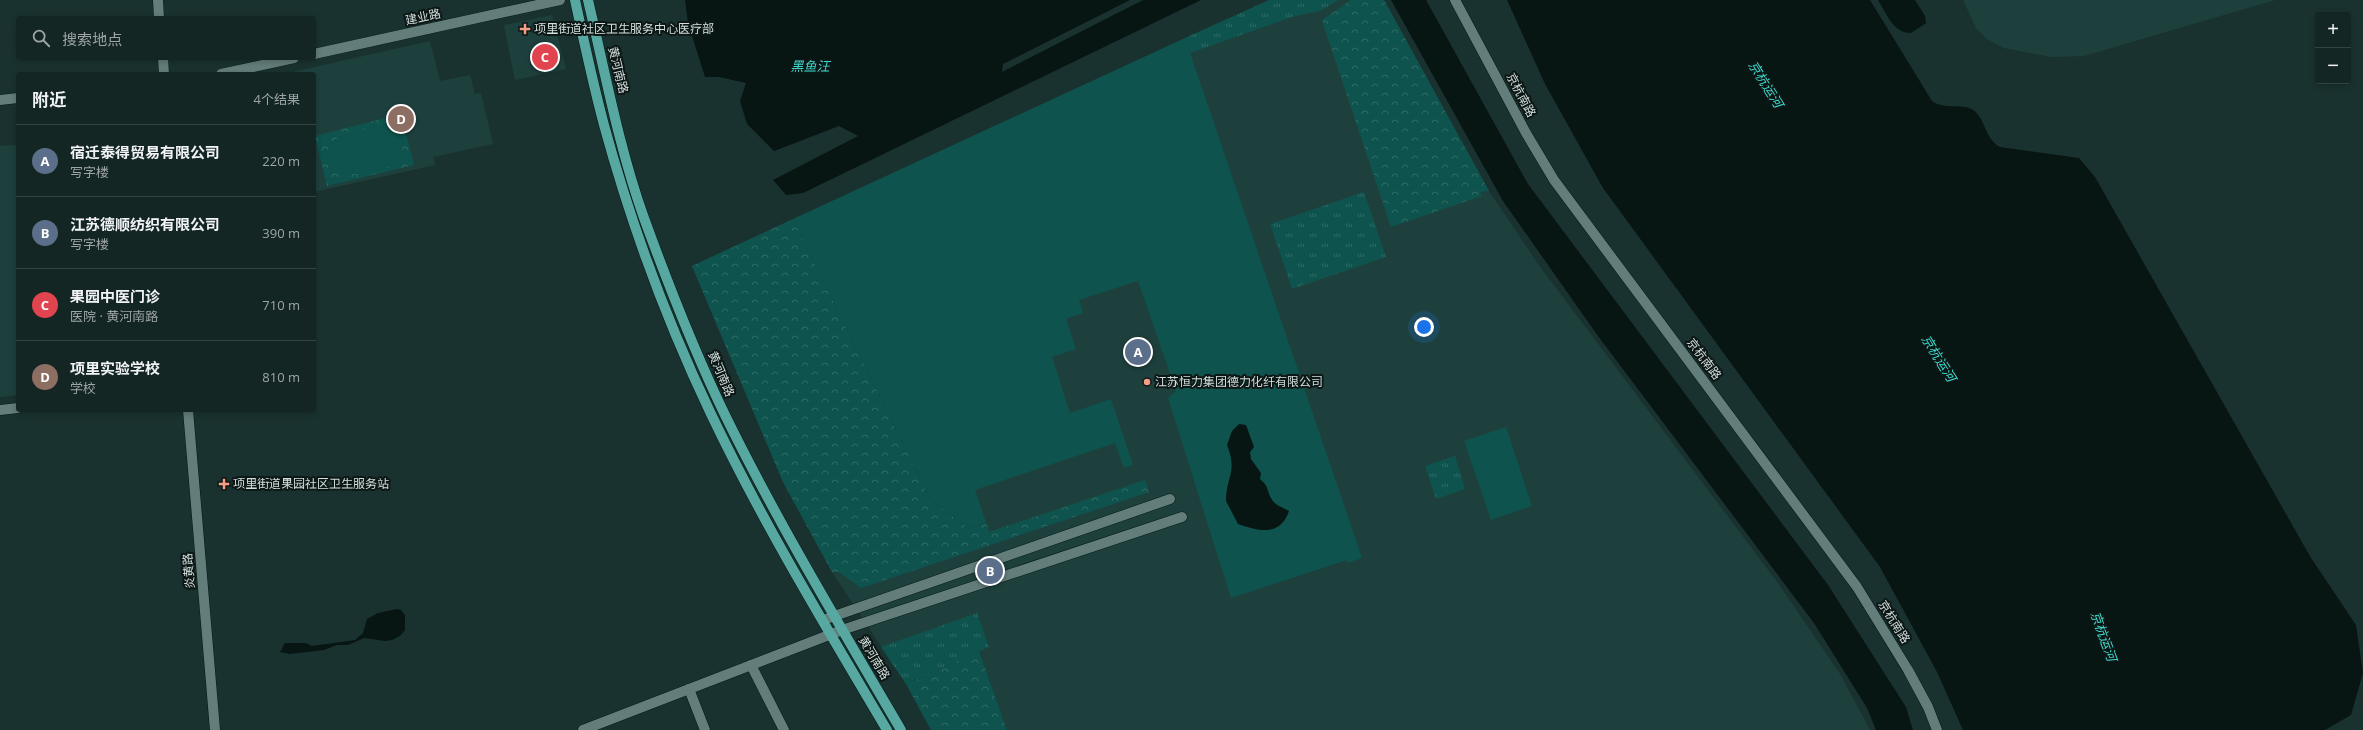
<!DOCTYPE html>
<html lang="zh">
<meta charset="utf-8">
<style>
body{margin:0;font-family:"Open Sans","Noto Sans SC",sans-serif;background:#213230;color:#f1f3f6}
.controls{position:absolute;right:12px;top:12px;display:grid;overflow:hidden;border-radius:4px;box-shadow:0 2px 6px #0003}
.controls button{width:36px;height:36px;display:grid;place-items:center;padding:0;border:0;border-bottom:1px solid #334341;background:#142623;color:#f1f3f6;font:20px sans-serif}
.you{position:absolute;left:1424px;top:327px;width:14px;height:14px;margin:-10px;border:3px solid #fff;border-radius:50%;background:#1a73e8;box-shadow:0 0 0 6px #1a73e833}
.badge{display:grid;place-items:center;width:26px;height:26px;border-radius:50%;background:#bca0f2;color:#fff;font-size:13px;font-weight:700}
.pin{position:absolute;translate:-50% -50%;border:2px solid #fff;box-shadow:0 1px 4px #0006}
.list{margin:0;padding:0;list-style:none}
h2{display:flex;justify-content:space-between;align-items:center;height:52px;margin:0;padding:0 16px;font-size:17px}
h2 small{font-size:13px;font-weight:400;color:#9da5a6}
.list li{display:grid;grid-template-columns:26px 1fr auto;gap:12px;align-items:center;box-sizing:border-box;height:72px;padding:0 16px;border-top:1px solid #334341}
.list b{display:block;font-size:15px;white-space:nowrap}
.list p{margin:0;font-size:13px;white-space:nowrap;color:#9da5a6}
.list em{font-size:13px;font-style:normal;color:#9da5a6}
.icon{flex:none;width:22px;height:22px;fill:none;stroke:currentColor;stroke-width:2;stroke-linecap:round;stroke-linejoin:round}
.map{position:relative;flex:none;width:2363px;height:730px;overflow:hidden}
.search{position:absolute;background:#142623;box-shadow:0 2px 6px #0003;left:16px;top:16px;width:300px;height:44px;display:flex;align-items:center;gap:10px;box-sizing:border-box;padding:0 14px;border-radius:4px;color:#9da5a6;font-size:15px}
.panel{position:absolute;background:#142623;box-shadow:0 2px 6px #0003;left:16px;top:72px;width:300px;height:340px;border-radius:4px}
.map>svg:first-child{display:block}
</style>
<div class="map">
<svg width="2363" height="730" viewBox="0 0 2363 730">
<defs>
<pattern id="grass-tufts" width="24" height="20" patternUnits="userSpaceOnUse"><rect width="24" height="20" fill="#0e534d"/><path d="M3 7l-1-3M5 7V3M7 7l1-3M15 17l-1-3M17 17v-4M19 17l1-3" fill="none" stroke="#306b66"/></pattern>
<pattern id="forest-crowns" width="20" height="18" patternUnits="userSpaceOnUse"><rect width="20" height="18" fill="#0e534d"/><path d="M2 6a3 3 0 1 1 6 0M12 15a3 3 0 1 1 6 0" fill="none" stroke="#306b66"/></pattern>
</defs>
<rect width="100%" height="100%" fill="#1a322f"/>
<path fill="#1e403d" d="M1269,0H1384L1489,191L1538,264L1780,586L1840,674L1870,730H1007L979,651L906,684L832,572L783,482L692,266Z
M1963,0H2275L2084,56L2051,57L2004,48L1987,39L1976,28Z
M552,15L566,69L515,80L504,25Z
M430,41L440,81L470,75L475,94L481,93L493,144L433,157L435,165L314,192V74L288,73Z
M18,145V395L0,397V146Z"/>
<path fill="url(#grass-tufts)" d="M1269,0H1338L1320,11L1295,16L1190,53L1185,38Z
M1364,192L1386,257L1292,289L1270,224Z
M1455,456L1465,489L1436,499L1425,466Z
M977,613L989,647L906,684L881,647Z"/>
<path fill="url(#forest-crowns)" d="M1351,0H1384L1489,191L1480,192L1482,196L1391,227L1322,20Z
M401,114L414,165L327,186L315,136Z
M793,219L930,499L968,528L986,522L989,532L1145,480L1149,492L861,588L839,572H832L783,482L692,266Z
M979,651L1007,730H931L906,684Z"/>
<path fill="#0e534d" d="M1185,38L1362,558L1348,563L1347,560L1231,598L1168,398L1176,391L1138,281L1079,300L1083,313L1066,319L1076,349L1052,357L1070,413L1111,399L1133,465L1124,468L1115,443L975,490L986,522L968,528L930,499L793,219Z
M378,127C381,127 387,127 390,128C402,132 405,150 398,160C389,172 347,178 334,171L329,164L327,151C336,131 358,131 378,127Z
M1506,427L1532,506L1491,520L1464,441Z"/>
<path fill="#071513" d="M685,0H1130L1003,64L1002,72L1143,0H1201L803,193L786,195L773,180L858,136L839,126L774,151L747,124L740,101L746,83L719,77H705L688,23Z
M1391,0H1426L1528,184L1828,585L1906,707L1913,730H1876L1867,708L1814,623L1598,336L1503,201Z
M1507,0H1870L1932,101C1944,110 1963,103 1973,110C1986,119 1984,138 2000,147L2079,158L2095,177L2311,558L2356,625L2363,673L2351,715L2325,730H1963L1937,672L1880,567L1603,188L1545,84Z
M1878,0H1915L1925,16L1926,23L1911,33C1893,33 1887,14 1878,0Z
M1239,424L1246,425L1254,447L1250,452L1251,459L1261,473L1260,479C1269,487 1266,488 1271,498C1274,505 1282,507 1289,511C1280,537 1259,531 1238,524L1226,501C1226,476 1238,473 1227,445L1232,431Z
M397,609L401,610L405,615V630L400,636L392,640L385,641L364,638L348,645H337L324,650L290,654L280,652L285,643H306L312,646L355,640L363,633L367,619L378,613Z"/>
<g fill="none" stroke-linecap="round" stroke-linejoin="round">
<defs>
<path id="minor" d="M823,620L1170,499
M842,630L1182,517
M751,665L784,730
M689,689L705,730"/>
<path id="tertiary" d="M158,0L159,18
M1455,0L1526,133L1554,180L1857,587L1908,670L1928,707L1937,730
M314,54L560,0
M163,58L164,74
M221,74L294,58
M0,100L18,98
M0,410L18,408
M188,410L215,730
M583,730L842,630"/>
<path id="primary" d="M575,0C584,42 593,84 604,125C631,224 667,322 711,414C763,523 826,627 887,730
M588,0C605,72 619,148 644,218C668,284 694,351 725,415C778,523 840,626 901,730"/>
</defs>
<use href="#minor" stroke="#031917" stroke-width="11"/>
<use href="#tertiary" stroke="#031917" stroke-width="11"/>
<use href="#primary" stroke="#031917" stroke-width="11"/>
<use href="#minor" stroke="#637d7a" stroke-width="10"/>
<use href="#tertiary" stroke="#637d7a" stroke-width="10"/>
<use href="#primary" stroke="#56a8a0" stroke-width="10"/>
</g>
<g fill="#f49e86" stroke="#0d1716" stroke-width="1.5">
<path d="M523 23h4v4h4v4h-4v4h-4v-4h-4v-4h4z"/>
<circle cx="1147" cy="382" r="4"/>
<path d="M222 478h4v4h4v4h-4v4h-4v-4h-4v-4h4z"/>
</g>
<g text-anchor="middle" stroke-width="4" stroke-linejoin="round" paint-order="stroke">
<g font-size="12" fill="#d1dfdd" stroke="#0d1716">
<text transform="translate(423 17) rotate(-12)" y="4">建业路</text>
<text transform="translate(618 70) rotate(76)" y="4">黄河南路</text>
<text transform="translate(1521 95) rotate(62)" y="4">京杭南路</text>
<text transform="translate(1704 359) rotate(53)" y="4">京杭南路</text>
<text transform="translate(721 374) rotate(67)" y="4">黄河南路</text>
<text transform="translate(189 571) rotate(-95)" y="4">炎黄路</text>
<text transform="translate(1894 622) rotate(58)" y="4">京杭南路</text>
<text transform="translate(874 658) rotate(59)" y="4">黄河南路</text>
</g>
<g font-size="12" fill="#d1dfdd" stroke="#0d1716" text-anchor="start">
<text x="534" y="33">项里街道社区卫生服务中心医疗部</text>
<text x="1155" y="386">江苏恒力集团德力化纤有限公司</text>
<text x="233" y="488">项里街道果园社区卫生服务站</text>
</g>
<g font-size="13" font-style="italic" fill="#3fd9cc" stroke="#0d1716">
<text x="810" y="71">黑鱼汪</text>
<text transform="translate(1766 84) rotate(58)" y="5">京杭运河</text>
<text transform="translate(1939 358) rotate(58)" y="5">京杭运河</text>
<text transform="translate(2104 636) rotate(70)" y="5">京杭运河</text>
</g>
</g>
</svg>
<div class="controls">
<button>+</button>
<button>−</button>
</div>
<div class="you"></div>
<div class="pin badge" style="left:1138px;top:352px;background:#5c6f8a">A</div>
<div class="pin badge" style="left:990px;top:571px;background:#5c6f8a">B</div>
<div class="pin badge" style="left:545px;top:57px;background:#e0444e">C</div>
<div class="pin badge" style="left:401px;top:119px;background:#8d6e63">D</div>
<div class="search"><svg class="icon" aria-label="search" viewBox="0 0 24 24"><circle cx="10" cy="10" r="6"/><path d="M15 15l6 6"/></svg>搜索地点</div>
<section class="panel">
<h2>附近<small>4个结果</small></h2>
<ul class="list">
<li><span class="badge" style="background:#5c6f8a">A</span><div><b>宿迁泰得贸易有限公司</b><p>写字楼</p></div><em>220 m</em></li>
<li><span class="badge" style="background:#5c6f8a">B</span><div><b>江苏德顺纺织有限公司</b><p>写字楼</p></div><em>390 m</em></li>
<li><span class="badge" style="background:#e0444e">C</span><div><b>果园中医门诊</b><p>医院 · 黄河南路</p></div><em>710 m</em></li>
<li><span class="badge" style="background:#8d6e63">D</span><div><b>项里实验学校</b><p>学校</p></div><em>810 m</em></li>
</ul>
</section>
</div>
